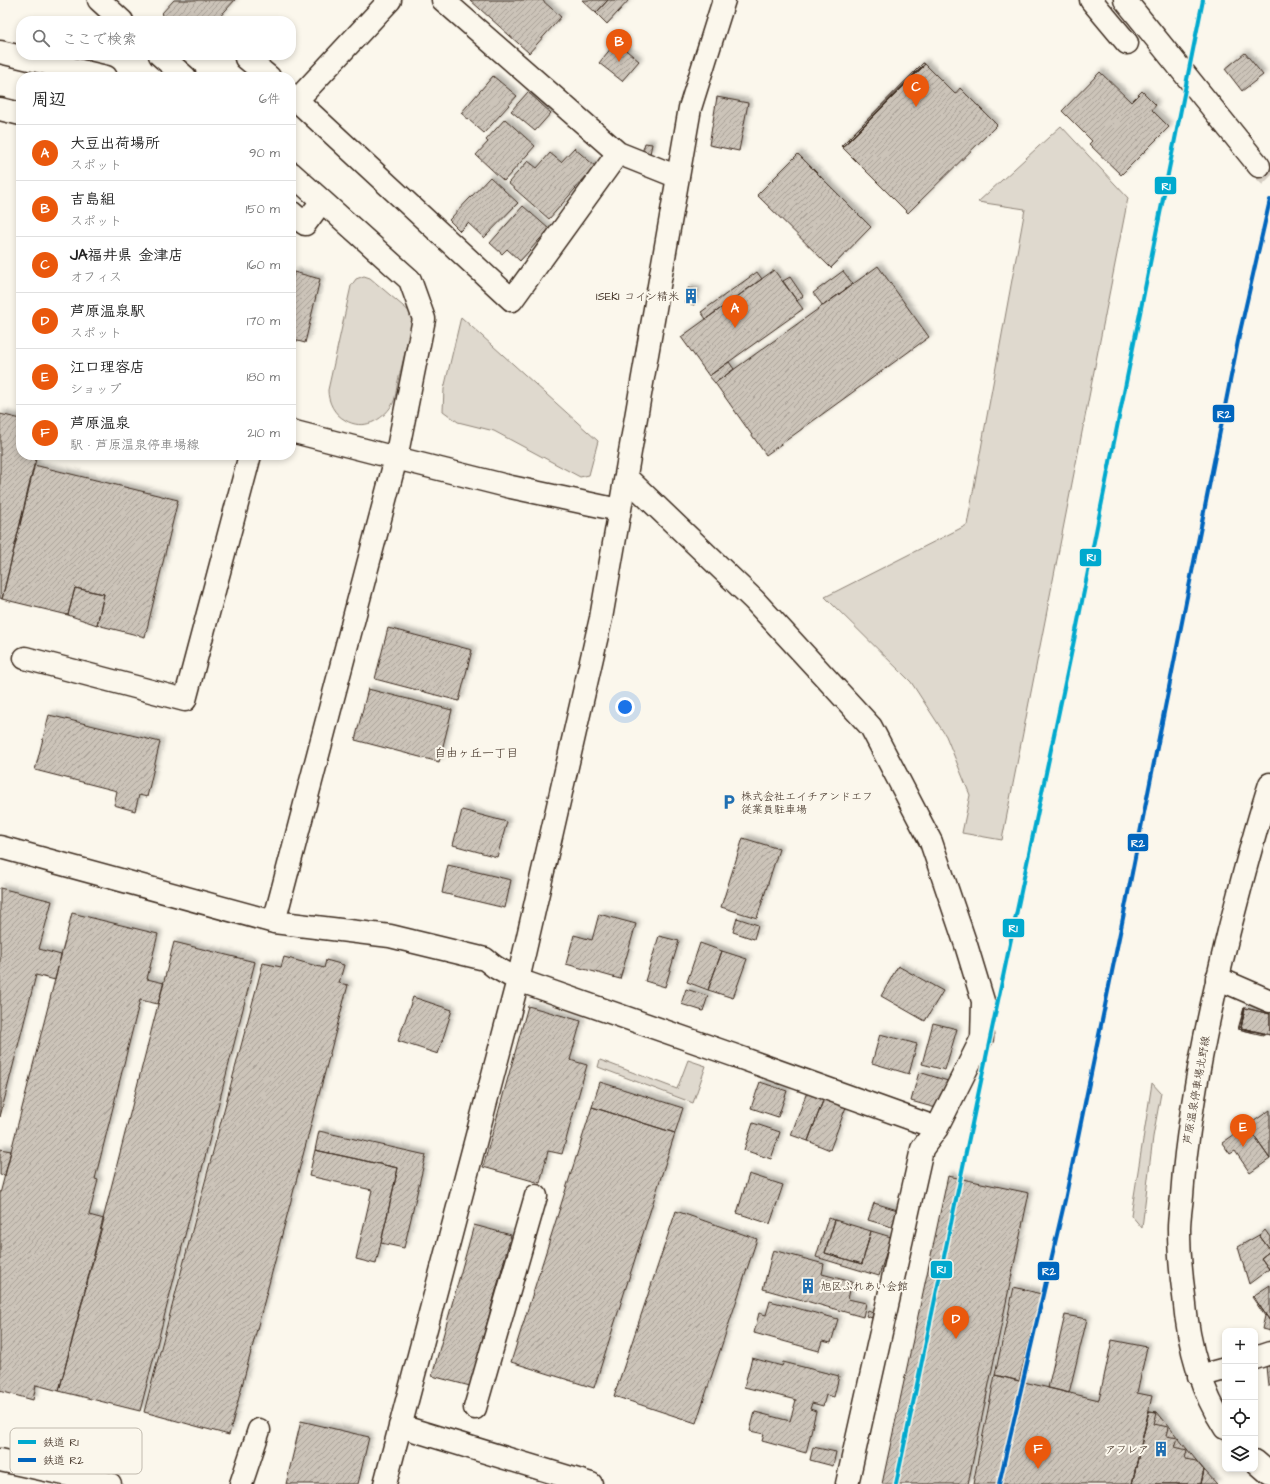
<!DOCTYPE html>
<html lang="ja">
<meta charset="utf-8">
<style>
body{margin:0;font-family:"Architects Daughter","Klee One",sans-serif;background:#f2f2f2;color:#222}
.controls{position:absolute;right:12px;bottom:12px;display:grid;overflow:hidden;border-radius:8px;box-shadow:0 2px 6px #0003}
.controls button{width:36px;height:36px;display:grid;place-items:center;padding:0;border:0;border-bottom:1px solid #e0e0e0;background:#fff;color:#222;font:20px sans-serif}
.you{position:absolute;left:625px;top:707px;width:14px;height:14px;margin:-10px;border:3px solid #fff;border-radius:50%;background:#1a73e8;box-shadow:0 0 0 6px #1a73e833}
.badge{display:grid;place-items:center;width:26px;height:26px;border-radius:50%;background:#ea580c;color:#fff;font-size:13px;font-weight:700}
.pin{position:absolute;translate:-50% -33px;filter:drop-shadow(0 1px 2px #0008)}
.pin::after{content:'';position:absolute;top:21px;width:14px;height:12px;background:inherit;clip-path:polygon(0 0,100% 0,50% 100%)}
.list{margin:0;padding:0;list-style:none}
h2{display:flex;justify-content:space-between;align-items:center;height:52px;margin:0;padding:0 16px;font-size:17px}
h2 small{font-size:13px;font-weight:400;color:#767676}
.list li{display:grid;grid-template-columns:26px 1fr auto;gap:12px;align-items:center;box-sizing:border-box;height:56px;padding:0 16px;border-top:1px solid #e0e0e0}
.list b{display:block;font-size:15px;white-space:nowrap}
.list p{margin:0;font-size:13px;white-space:nowrap;color:#767676}
.list em{font-size:13px;font-style:normal;color:#767676}
.icon{flex:none;width:22px;height:22px;fill:none;stroke:currentColor;stroke-width:2;stroke-linecap:round;stroke-linejoin:round}
.map{position:relative;flex:none;width:1270px;height:1484px;overflow:hidden}
.search{position:absolute;background:#fff;box-shadow:0 2px 6px #0003;left:16px;top:16px;width:280px;height:44px;display:flex;align-items:center;gap:10px;box-sizing:border-box;padding:0 14px;border-radius:16px;color:#767676;font-size:15px}
.panel{position:absolute;background:#fff;box-shadow:0 2px 6px #0003;left:16px;top:72px;width:280px;height:388px;border-radius:16px}
.map>svg:first-child{display:block}
</style>
<div class="map">
<svg width="1270" height="1484" viewBox="0 0 1270 1484">
<defs>
<pattern id="building-hatch" width="6" height="6" patternUnits="userSpaceOnUse"><rect width="6" height="6" fill="#ccc4b9"/><path d="M-1 1l2-2M0 6l6-6M5 7l2-2" fill="none" stroke="#a79f96"/></pattern>
<filter id="shadow"><feDropShadow dx="3.5" dy="-3.5" stdDeviation="2" flood-color="#0004"/></filter>
</defs>
<rect width="100%" height="100%" fill="#fbf7ec"/>
<filter id="ink" filterUnits="userSpaceOnUse"><feTurbulence type="fractalNoise" baseFrequency=".025" numOctaves="2"/><feDisplacementMap in="SourceGraphic" scale="8" xChannelSelector="R" yChannelSelector="G"/><feConvolveMatrix kernelMatrix="1 2 1 2 8 2 1 2 1" color-interpolation-filters="sRGB"/></filter>
<g filter="url(#ink)">
<path fill="#dfd9ce" stroke="#8d8276" d="M1061,126L1128,198L1002,840L962,833L970,795L946,736L911,682L825,597L967,525L1025,209L978,202Z
M364,276L370,278L410,312L412,321C408,341 403,361 398,381C396,389 396,399 392,405C382,421 363,431 345,420C334,414 328,402 328,390L351,286L356,279Z
M461,317L598,441L589,475L580,477L494,431L458,422L443,411L444,389Z
M600,1060L677,1089L688,1060L706,1066L693,1103L598,1067Z
M1152,1083L1161,1093L1153,1137L1142,1228L1131,1215Z"/>
<path fill="url(#building-hatch)" stroke="#3b2a1e" filter="url(#shadow)" d="M174,0H235L216,21H169L161,14Z
M470,0H542L561,17L529,53Z
M582,0H608L596,13Z
M608,0H629L607,24L596,13Z
M616,42L639,61L622,81L599,63Z
M1245,53L1263,75L1242,91L1225,69Z
M923,63L925,64L842,147L841,146Z
M923,63L925,64L915,73L914,72Z
M925,64L955,94L960,88L997,125L908,213L842,147Z
M922,66L923,67L849,141L848,139Z
M1100,72L1131,102L1142,91L1156,105L1152,110L1169,127L1121,175L1089,144L1092,141L1062,111Z
M493,76L517,96L484,133L461,113Z
M528,92L551,113L535,131L511,111Z
M717,97L748,103L739,151L709,145Z
M505,119L535,146L504,181L476,155L488,142L486,140Z
M865,122L848,139L849,141L842,147L841,146Z
M645,143L652,144L650,154L642,153Z
M574,148L595,166L549,219L508,183L528,161L537,168L550,153L561,162Z
M798,154L871,227L831,268L757,195Z
M490,177L518,203L484,238L468,223L460,231L449,220Z
M523,206L549,229L520,261L507,249L502,254L490,243Z
M878,266L929,337L766,455L715,383Z
M774,270L803,309L709,376L681,337Z
M843,271L853,284L823,306L813,293Z
M294,272L320,279L305,343L291,339V287Z
M757,272L762,279L706,319L701,312Z
M790,277L803,296L797,301L783,281Z
M688,288L698,290L694,305L685,302Z
M729,362L734,369L715,383L709,376Z
M0,414L21,419V455H37L2,599L0,598Z
M34,465L178,500L145,637L97,625L104,594L75,588L68,615L2,599Z
M75,588L104,594L97,625L68,615Z
M388,628L472,650L459,701L375,679Z
M368,689L452,710L439,762L355,740Z
M49,715L160,742L147,797L139,795L135,811L114,805L117,791L35,770Z
M462,810L507,822L497,857L453,845Z
M743,838L779,849L757,918L721,907Z
M448,865L511,880L505,908L442,893Z
M0,888L52,901L39,949L61,955L55,980L36,975L0,1117Z
M72,913L158,934L147,979L164,983L158,1004L140,1000L95,1179L98,1180L89,1215L104,1219L59,1391L36,1385L33,1400L0,1391V1194Z
M599,914L636,924L620,979L566,964L574,935L592,940Z
M737,918L758,925L754,939L733,932Z
M659,936L679,941L665,987L645,981Z
M174,942L255,962L140,1411L59,1391Z
M700,943L722,951L708,990L687,982Z
M722,951L747,959L733,998L708,990Z
M284,957L324,968L326,960L344,965L339,983L348,985L229,1435L144,1412L263,963L281,967Z
M898,966L943,991L925,1021L881,996Z
M686,989L708,996L703,1011L681,1004Z
M413,997L452,1010L438,1054L398,1041Z
M528,1006L581,1021L570,1060L587,1065L562,1154L548,1151L540,1183L483,1167Z
M1244,1008H1245L1241,1028L1264,1033L1263,1035L1238,1029Z
M1244,1008H1245L1241,1028L1252,1030V1032L1239,1029Z
M1245,1008L1270,1014V1035L1241,1028Z
M1245,1008L1270,1014V1035L1241,1028Z
M933,1023L957,1029L945,1070L922,1064Z
M880,1034L917,1044L909,1074L872,1063Z
M919,1072L951,1082L943,1110L911,1101Z
M600,1082L683,1108L675,1133L592,1107Z
M760,1082L787,1091L778,1117L751,1108Z
M807,1092L824,1098L808,1141L791,1135Z
M824,1098L846,1107L830,1150L808,1141Z
M592,1107L675,1133L594,1388L511,1362Z
M1270,1110V1159L1247,1126Z
M753,1123L780,1132L771,1159L744,1150Z
M1247,1126L1270,1159L1250,1173L1235,1151L1230,1154L1222,1143Z
M319,1131L426,1155L404,1248L381,1243L398,1168L315,1150Z
M0,1149L11,1151L5,1176L0,1175Z
M315,1150L398,1168L376,1264L356,1259L372,1190L309,1176Z
M749,1174L783,1185L770,1224L737,1213Z
M948,1176L1029,1193L968,1484H882Z
M874,1203L901,1211L895,1228L868,1220Z
M676,1211L757,1239L696,1423L614,1396Z
M828,1218L835,1220L825,1253L862,1264L871,1231L891,1237L879,1276L816,1257Z
M835,1220L871,1231L862,1264L825,1253Z
M474,1225L511,1235L470,1386L432,1376Z
M1265,1230L1270,1237V1250L1259,1235Z
M1259,1235L1270,1250V1251L1261,1258L1269,1269L1249,1284L1238,1247Z
M773,1250L824,1264L822,1274L852,1282L848,1299L866,1303L863,1317L763,1289Z
M1270,1251V1269H1269L1261,1258Z
M1270,1285V1321L1253,1296Z
M1014,1287L1041,1294L1019,1381L995,1375Z
M1253,1296L1266,1315L1265,1316L1252,1297Z
M770,1301L838,1319L831,1343L822,1341L819,1351L754,1333L759,1313L766,1315Z
M868,1311L873,1313L872,1318L866,1316Z
M1065,1315L1087,1319L1069,1393L1048,1388Z
M1266,1315L1270,1321V1331L1262,1329L1265,1316Z
M1112,1340L1147,1347L1137,1393L1152,1396L1132,1484H973L995,1375L1099,1400Z
M752,1358L782,1366L783,1362L839,1376L834,1397L826,1395L823,1406L812,1403L810,1409L816,1411L806,1453L762,1441L764,1434L750,1431L755,1412L790,1421L796,1400L744,1387Z
M1266,1366H1270V1386H1268Z
M1149,1411L1157,1412L1154,1424L1168,1427L1166,1436L1178,1438L1175,1447L1187,1450L1185,1459L1196,1461L1204,1470L1201,1484H1132Z
M1149,1411L1157,1412L1204,1470L1201,1484H1132Z
M301,1421L369,1437L358,1484H286Z
M813,1447L836,1452L833,1466L810,1460Z
M1204,1470L1217,1484H1201Z"/>
<g fill="none" stroke-linecap="round" stroke-linejoin="round">
<path stroke="#d5cec3" stroke-width="22" stroke-dasharray="22 11" stroke-linecap="butt" d="M1259,166L1270,177"/>
<defs>
<path id="minor" d="M99,0L122,21
M443,0L618,153
M1091,0L1127,43
M0,52L106,77
M160,55L185,77
M246,58L269,77
M291,95L512,300L618,153L678,177
M297,100L390,0
M0,109L21,114
M291,173L410,280L424,319L396,458L511,487L619,510
M291,212L305,224L322,201
M627,478L754,600L871,727L931,842L966,945L983,1001L982,1038L937,1128L922,1149L847,1484
M25,658L185,700L250,455
M0,847L274,922L390,936L485,959L495,967L518,980L733,1055L937,1128
M274,922L396,458L291,431
M1217,978L1270,1001
M1255,1358L1270,1353
M1199,1376L1225,1369
M475,1408L536,1196
M400,1426L591,1484
M0,1460L110,1484
M241,1484L259,1430
M385,1484L518,980L601,618L690,108L724,0"/>
<path id="major" d="M1125,0L1259,166
M1225,1428C1199,1388 1188,1342 1184,1296C1181,1274 1179,1251 1179,1229C1179,1218 1181,1207 1182,1196C1184,1165 1188,1135 1193,1104C1202,1046 1215,988 1229,931C1242,882 1254,832 1270,784
M1255,1461L1270,1474"/>
</defs>
<use href="#minor" stroke="#3b2a1e" stroke-width="25"/>
<use href="#major" stroke="#3b2a1e" stroke-width="25"/>
<use href="#minor" stroke="#fbf7ec" stroke-width="22"/>
<use href="#major" stroke="#fbf7ec" stroke-width="22"/>
<defs>
<path id="rail-1" d="M896,1484L1077,626L1203,0"/>
<path id="rail-2" d="M999,1484L1065,1200L1122,923L1239,336L1270,200"/>
</defs>
<use href="#rail-1" stroke="#fbf7ec" stroke-width="7"/>
<use href="#rail-2" stroke="#fbf7ec" stroke-width="7"/>
<use href="#rail-1" stroke="#00a9ce" stroke-width="4"/>
<use href="#rail-2" stroke="#0065bd" stroke-width="4"/>
</g>
</g>
<defs>
<symbol id="building-bare" viewBox="-9 -9 18 18"><path d="M-4-6H4V6H1V3H-1V6H-4ZM-2.5-4.3h1.7v1.8h-1.7ZM.8-4.3h1.7v1.8H.8ZM-2.5-1h1.7V.8h-1.7ZM.8-1h1.7V.8H.8Z" fill="#1f6fb2" stroke="#fbf7ec" stroke-width="2.5" paint-order="stroke"/></symbol>
<symbol id="parking-bare" viewBox="-9 -9 18 18"><path d="M-3.5-5.5H1a3.5 3.5 0 0 1 0 7H-1V5.5H-3.5ZM-1-3.4V-.6H.8a1.4 1.4 0 0 0 0-2.8Z" fill="#1f6fb2" stroke="#fbf7ec" stroke-width="2.5" paint-order="stroke"/></symbol>
</defs>
<g fill-rule="evenodd">
<use href="#building-bare" x="680" y="285" width="22" height="22"/>
<use href="#parking-bare" x="718" y="791" width="22" height="22"/>
<use href="#building-bare" x="797" y="1275" width="22" height="22"/>
<use href="#building-bare" x="1150" y="1438" width="22" height="22"/>
</g>
<g text-anchor="middle" stroke-width="4" stroke-linejoin="round" paint-order="stroke">
<g font-size="11" fill="#3b2a1e" stroke="#fbf7ec" text-anchor="end">
<text x="679" y="300">ISEKI コイン精米</text>
<text x="741" y="800" text-anchor="start">株式会社エイチアンドエフ<tspan x="741" dy="13">従業員駐車場</tspan></text>
<text x="820" y="1290" text-anchor="start">旭区ふれあい会館</text>
<text x="1149" y="1453">アフレア</text>
</g>
<g font-size="11" fill="#3b2a1e" stroke="#fbf7ec">
<text transform="translate(1196 1090) rotate(-80)" y="4">芦原温泉停車場北野線</text>
</g>
<g font-size="12" fill="#3b2a1e" stroke="#fbf7ec">
<text x="476" y="757">自由ヶ丘一丁目</text>
</g>
</g>
<rect x="10" y="1428" width="132" height="46" rx="6" fill="#fbf7ec" stroke="#c1baae" stroke-width="1"/>
<rect x="18" y="1440" width="18" height="4" fill="#00a9ce"/>
<rect x="18" y="1458" width="18" height="4" fill="#0065bd"/>
<g font-size="11" fill="#3b2a1e">
<text x="43" y="1446">鉄道 R1</text>
<text x="43" y="1464">鉄道 R2</text>
</g>
<g stroke="#fbf7ec" stroke-width="1.5">
<rect x="1154" y="176" width="23" height="19" rx="4" fill="#00a9ce"/>
<rect x="1212" y="404" width="23" height="19" rx="4" fill="#0065bd"/>
<rect x="1079" y="548" width="23" height="19" rx="4" fill="#00a9ce"/>
<rect x="1127" y="833" width="22" height="19" rx="4" fill="#0065bd"/>
<rect x="1002" y="918" width="23" height="20" rx="4" fill="#00a9ce"/>
<rect x="930" y="1260" width="23" height="19" rx="4" fill="#00a9ce"/>
<rect x="1037" y="1261" width="23" height="20" rx="4" fill="#0065bd"/>
</g>
<g font-size="11" text-anchor="middle" font-weight="bold" fill="#fff">
<text x="1166" y="190">R1</text>
<text x="1224" y="418">R2</text>
<text x="1091" y="561">R1</text>
<text x="1138" y="847">R2</text>
<text x="1013" y="932">R1</text>
<text x="941" y="1273">R1</text>
<text x="1049" y="1275">R2</text>
</g>
</svg>
<div class="controls">
<button>+</button>
<button>−</button>
<button><svg class="icon" aria-label="locate" viewBox="0 0 24 24"><circle cx="12" cy="12" r="6"/><path d="M12 2v4M12 18v4M2 12h4M18 12h4"/></svg></button>
<button><svg class="icon" aria-label="layers" viewBox="0 0 24 24"><path d="M12 4l9 5-9 5-9-5zM3 14l9 5 9-5"/></svg></button>
</div>
<div class="you"></div>
<div class="pin badge" style="left:735px;top:328px">A</div>
<div class="pin badge" style="left:619px;top:62px">B</div>
<div class="pin badge" style="left:916px;top:107px">C</div>
<div class="pin badge" style="left:956px;top:1339px">D</div>
<div class="pin badge" style="left:1243px;top:1147px">E</div>
<div class="pin badge" style="left:1038px;top:1469px">F</div>
<div class="search"><svg class="icon" aria-label="search" viewBox="0 0 24 24"><circle cx="10" cy="10" r="6"/><path d="M15 15l6 6"/></svg>ここで検索</div>
<section class="panel">
<h2>周辺<small>6件</small></h2>
<ul class="list">
<li><span class="badge">A</span><div><b>大豆出荷場所</b><p>スポット</p></div><em>90 m</em></li>
<li><span class="badge">B</span><div><b>吉島組</b><p>スポット</p></div><em>150 m</em></li>
<li><span class="badge">C</span><div><b>JA福井県 金津店</b><p>オフィス</p></div><em>160 m</em></li>
<li><span class="badge">D</span><div><b>芦原温泉駅</b><p>スポット</p></div><em>170 m</em></li>
<li><span class="badge">E</span><div><b>江口理容店</b><p>ショップ</p></div><em>180 m</em></li>
<li><span class="badge">F</span><div><b>芦原温泉</b><p>駅 · 芦原温泉停車場線</p></div><em>210 m</em></li>
</ul>
</section>
</div>
